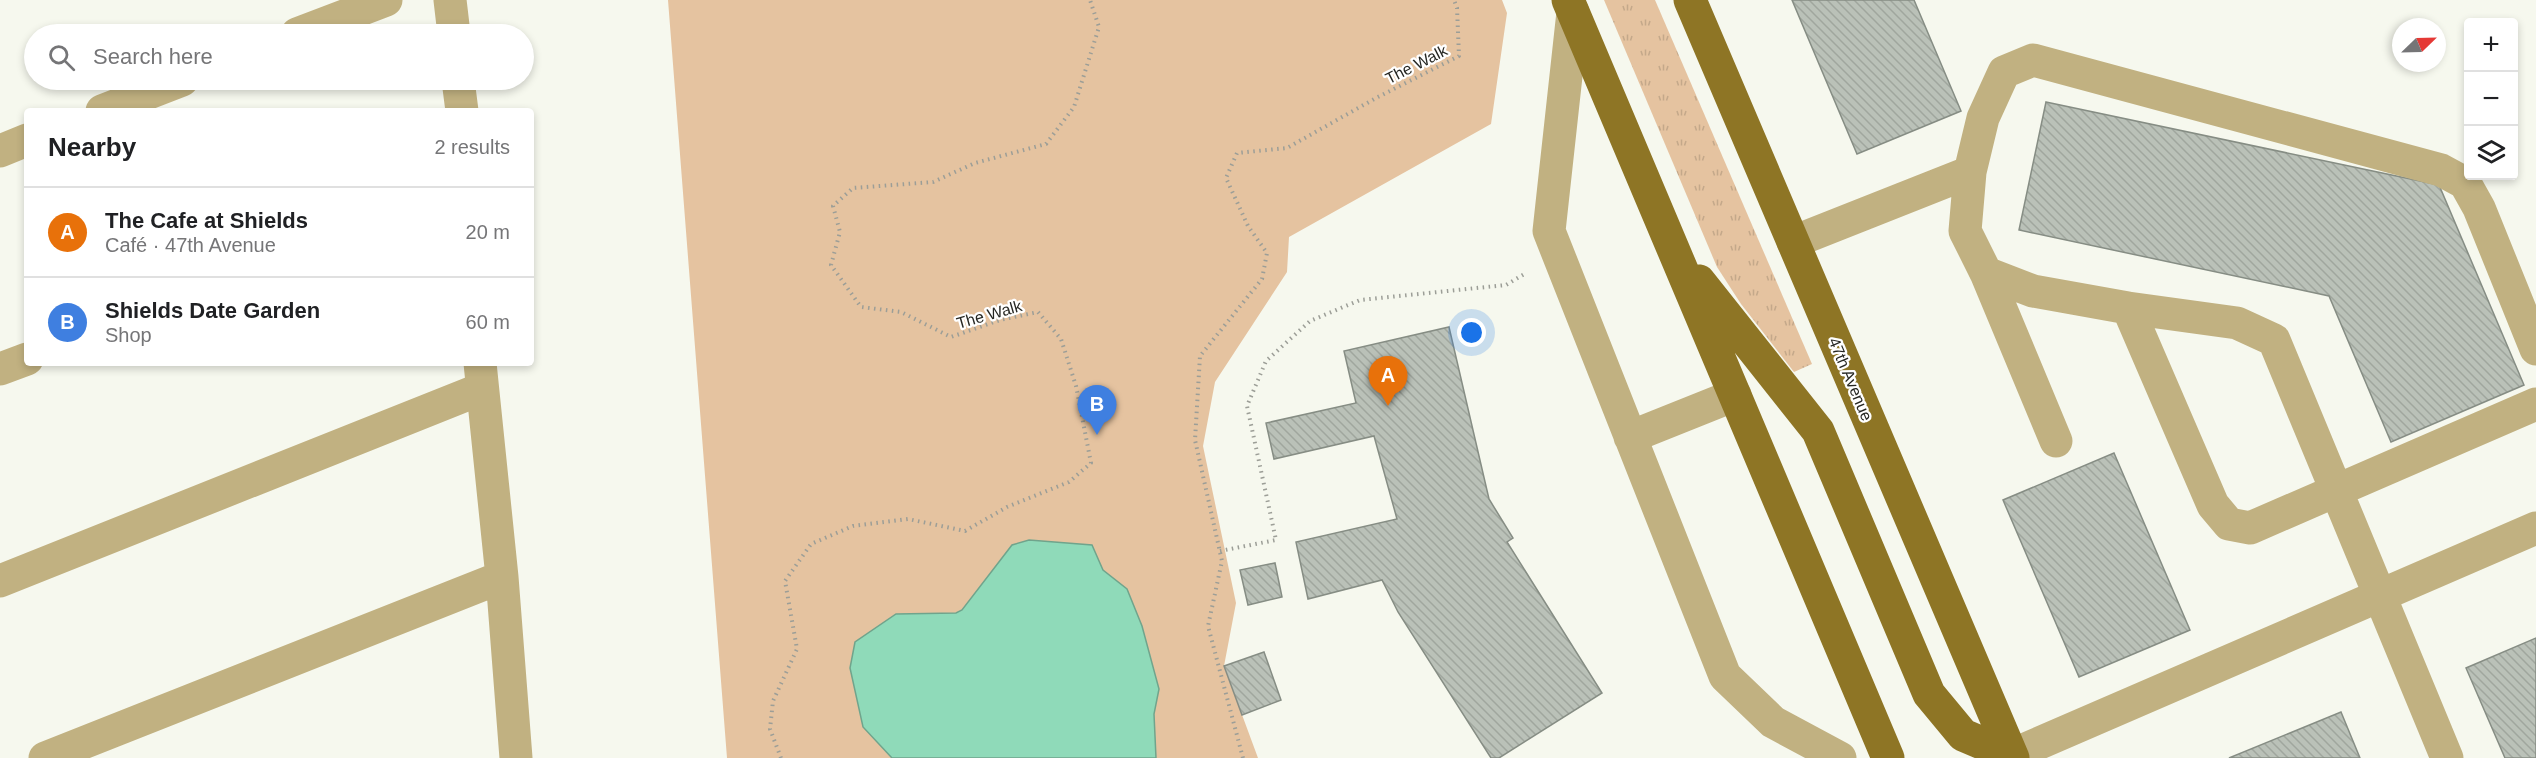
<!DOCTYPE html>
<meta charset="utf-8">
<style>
body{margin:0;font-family:Arial,sans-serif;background:#f2f2f2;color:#202124}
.controls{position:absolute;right:18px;top:18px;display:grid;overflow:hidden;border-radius:6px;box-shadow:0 3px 9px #0003}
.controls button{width:54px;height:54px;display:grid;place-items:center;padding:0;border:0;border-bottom:2px solid #e0e0e0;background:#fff;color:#202124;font:30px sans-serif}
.compass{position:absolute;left:2392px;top:18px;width:54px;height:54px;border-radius:50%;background:#fff;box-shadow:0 3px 9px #0003;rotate:67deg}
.you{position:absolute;left:1472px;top:333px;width:21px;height:21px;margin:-15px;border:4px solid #fff;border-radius:50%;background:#1a73e8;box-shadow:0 0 0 9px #1a73e833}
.badge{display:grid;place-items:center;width:39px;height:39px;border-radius:50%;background:#2f84b4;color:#fff;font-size:20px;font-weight:700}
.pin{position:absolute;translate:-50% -50px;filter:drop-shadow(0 2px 3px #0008)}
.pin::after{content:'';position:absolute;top:32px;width:21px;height:18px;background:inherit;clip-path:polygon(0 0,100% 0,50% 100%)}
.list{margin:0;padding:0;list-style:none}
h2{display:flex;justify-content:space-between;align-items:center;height:78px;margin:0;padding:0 24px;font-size:26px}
h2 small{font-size:20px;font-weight:400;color:#757577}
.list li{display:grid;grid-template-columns:39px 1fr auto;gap:18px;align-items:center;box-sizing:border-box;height:90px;padding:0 24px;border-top:2px solid #e0e0e0}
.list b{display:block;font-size:22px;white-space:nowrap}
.list p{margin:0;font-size:20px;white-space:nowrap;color:#757577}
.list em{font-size:20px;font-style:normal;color:#757577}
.icon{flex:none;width:33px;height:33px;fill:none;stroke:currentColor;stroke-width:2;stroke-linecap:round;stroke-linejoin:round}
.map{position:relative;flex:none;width:2536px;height:758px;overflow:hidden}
.search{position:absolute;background:#fff;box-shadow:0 3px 9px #0003;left:24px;top:24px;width:510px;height:66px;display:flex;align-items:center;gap:15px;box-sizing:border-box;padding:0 21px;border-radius:33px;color:#757577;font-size:22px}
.panel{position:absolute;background:#fff;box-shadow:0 3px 9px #0003;left:24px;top:108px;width:510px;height:258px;border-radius:6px}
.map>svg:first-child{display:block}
</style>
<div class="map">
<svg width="2536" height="758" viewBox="0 0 2536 758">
<defs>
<pattern id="grass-tufts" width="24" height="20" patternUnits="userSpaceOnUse" patternTransform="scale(1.5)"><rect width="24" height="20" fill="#e5c3a0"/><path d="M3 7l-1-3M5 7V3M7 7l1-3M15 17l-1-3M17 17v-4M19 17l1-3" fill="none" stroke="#c4a88a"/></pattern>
<pattern id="building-back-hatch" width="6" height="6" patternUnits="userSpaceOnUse" patternTransform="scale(1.5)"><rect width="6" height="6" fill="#bac1b8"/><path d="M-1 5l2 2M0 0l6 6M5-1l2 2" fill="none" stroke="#a0a69e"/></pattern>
</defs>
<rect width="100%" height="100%" fill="#f6f8ee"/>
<path fill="url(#grass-tufts)" d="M1604,0H1655L1812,364L1794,372L1741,304L1717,267Z"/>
<path fill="#e5c3a0" d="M668,0H1502L1507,13L1491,124L1289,237L1287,272L1215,382L1203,446L1236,603L1224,666L1258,758H727Z"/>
<path fill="#8fdab9" stroke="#70a48c" stroke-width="1.5" d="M1029,540L1092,545L1103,570L1127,589L1142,626L1159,689L1154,714L1156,758H892L863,727L850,668L855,642L896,614L956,613L962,610L1012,545Z"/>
<path fill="url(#building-back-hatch)" stroke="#868d84" stroke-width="1.5" d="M1792,0H1914L1961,111L1857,154Z
M2046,102L2439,185L2524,385L2391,442L2329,296L2019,230Z
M1449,327L1489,499L1513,538L1507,542L1602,693L1499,758H1491L1398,612L1382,580L1308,599L1296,542L1397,519L1374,436L1274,459L1266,423L1356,403L1344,351Z
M2114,453L2190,630L2079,677L2003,500Z
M1275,563L1282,597L1248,605L1240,570Z
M2536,638V758H2505L2466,668Z
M1264,652L1281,700L1242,715L1224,666Z
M2341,712L2360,758H2229Z"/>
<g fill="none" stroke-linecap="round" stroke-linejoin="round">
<path stroke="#9c9e97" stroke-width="4" stroke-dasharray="1.5 4.5" stroke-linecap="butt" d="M1220,551L1276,540L1247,406L1266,361L1310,321L1360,300L1506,285L1526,273
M781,758L770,729L773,701L797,649L785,581L811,544L853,526L908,519L965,531L1007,507L1069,482L1091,463L1076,386L1061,339L1038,312L1000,320L951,337L901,312L861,307L831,265L840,232L833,206L853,188L933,182L975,163L1046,144L1074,107L1099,27L1090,0
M1243,758L1208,626L1222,561L1195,440L1200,356L1262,279L1267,253L1248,226L1226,178L1237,153L1287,148L1376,98L1459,56L1457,8L1454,0"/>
<path stroke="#c1b181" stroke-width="33" d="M450,0L454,34
M1573,12L1549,231L1725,676L1773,722L1840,758
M297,34L386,0
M458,80L462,111
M102,111L182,80
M0,151L27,140
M1793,242L1970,172
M1986,273L2056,441
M2128,308L2237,323L2274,340L2447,758
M2536,349L2479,208L2465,183L2441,170L2033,60L2004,72L1983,118L1970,172L1965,231L1986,273L2033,291L2128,308L2213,505L2229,524L2250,528L2536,404
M480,363L502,577L516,758
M0,369L27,359
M1630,437L1735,395
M0,581L481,389
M45,758L502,577
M2005,758L2536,528"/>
<path stroke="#8e7525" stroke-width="33" d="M1568,0L1888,758
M1690,0L2013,758
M1699,281L1818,431L1929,694L1963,735L2012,756"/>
</g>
<g text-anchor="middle" stroke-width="4.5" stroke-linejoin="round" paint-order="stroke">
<g font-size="16" fill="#262723" stroke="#fff">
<text transform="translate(1416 64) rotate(-27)" y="6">The Walk</text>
<text transform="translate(989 314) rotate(-16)" y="6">The Walk</text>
<text transform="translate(1851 379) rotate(67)" y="6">47th Avenue</text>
</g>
</g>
</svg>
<div class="controls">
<button>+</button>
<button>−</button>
<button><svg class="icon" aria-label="layers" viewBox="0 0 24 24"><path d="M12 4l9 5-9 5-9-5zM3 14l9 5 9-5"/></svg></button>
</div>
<svg class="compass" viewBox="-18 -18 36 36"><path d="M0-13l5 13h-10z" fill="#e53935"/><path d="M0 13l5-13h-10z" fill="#757577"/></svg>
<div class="you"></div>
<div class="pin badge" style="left:1388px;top:406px;background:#e8710a">A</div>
<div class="pin badge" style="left:1097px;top:435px;background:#3f7fe0">B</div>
<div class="search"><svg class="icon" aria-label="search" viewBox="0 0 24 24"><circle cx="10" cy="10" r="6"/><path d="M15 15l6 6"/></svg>Search here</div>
<section class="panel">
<h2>Nearby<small>2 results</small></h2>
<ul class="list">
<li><span class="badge" style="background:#e8710a">A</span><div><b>The Cafe at Shields</b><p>Café · 47th Avenue</p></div><em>20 m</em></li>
<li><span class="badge" style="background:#3f7fe0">B</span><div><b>Shields Date Garden</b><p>Shop</p></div><em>60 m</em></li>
</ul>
</section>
</div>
